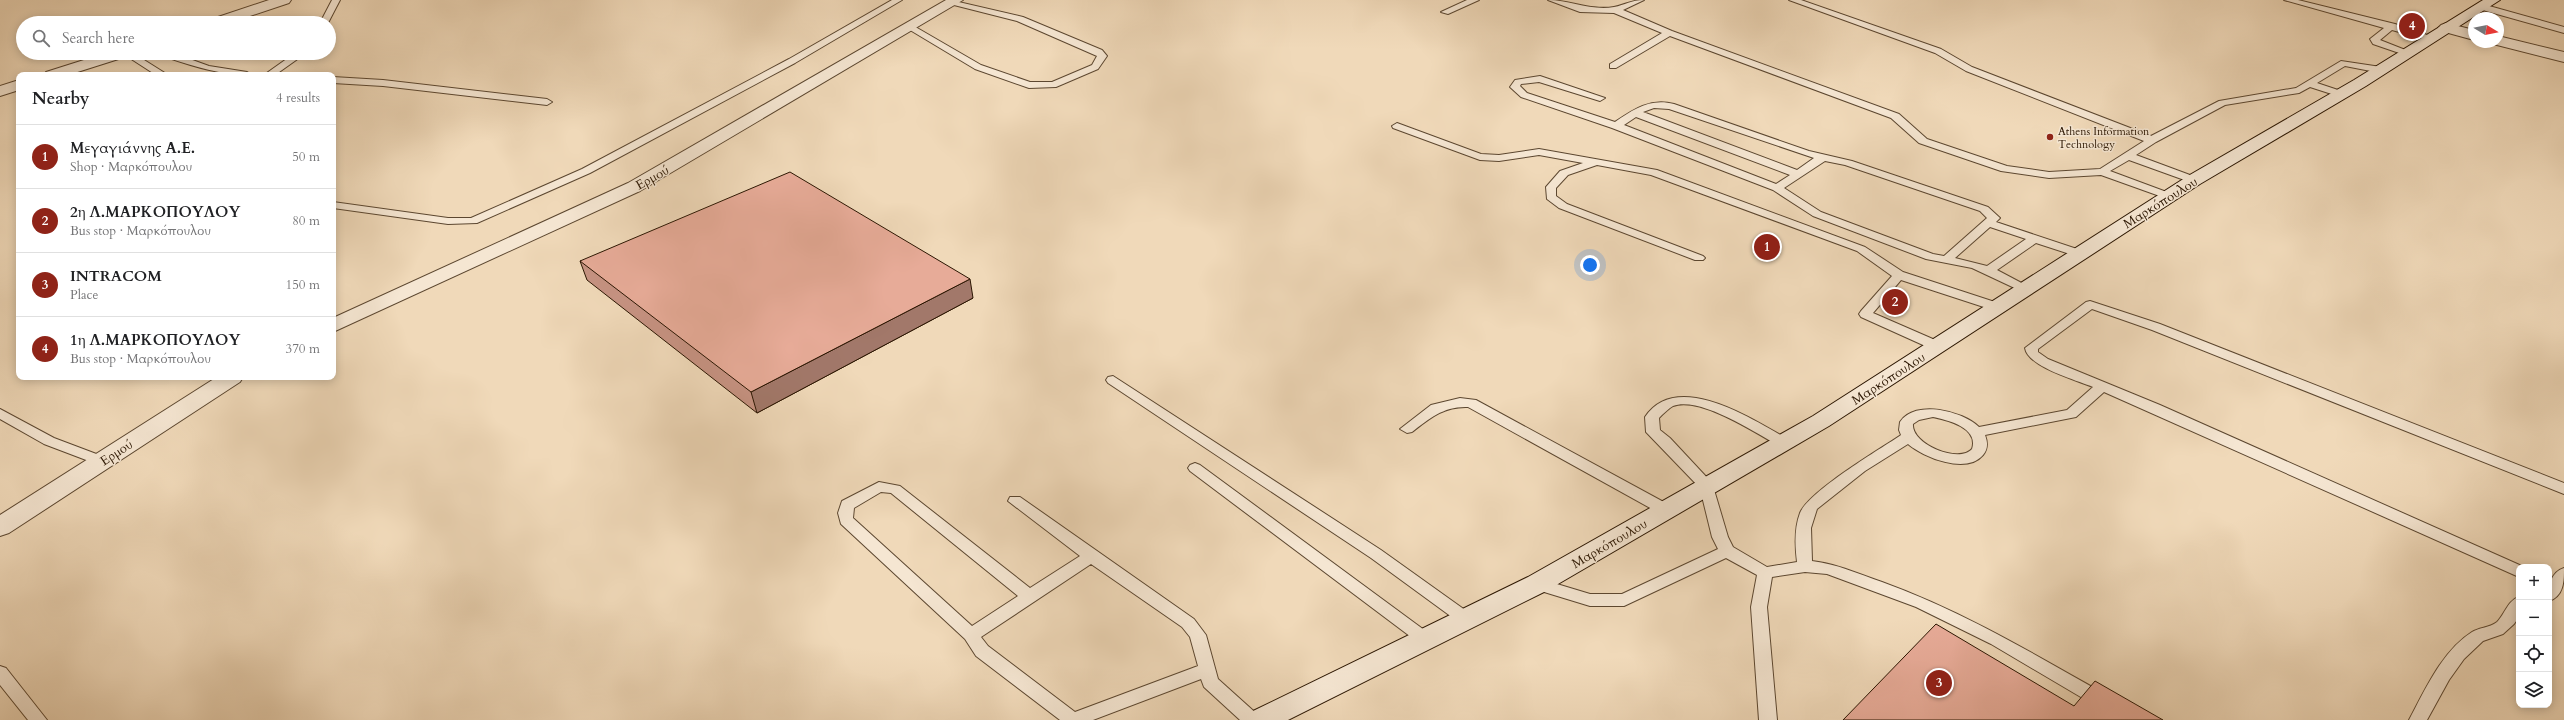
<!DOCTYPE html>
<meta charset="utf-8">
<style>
body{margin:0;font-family:Cardo,serif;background:#f6f6f6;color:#202124}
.controls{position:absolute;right:12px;bottom:12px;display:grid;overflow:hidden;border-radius:8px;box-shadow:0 2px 10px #0003}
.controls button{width:36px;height:36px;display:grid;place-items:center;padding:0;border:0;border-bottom:1px solid #e0e0e0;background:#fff;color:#202124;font:20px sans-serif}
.compass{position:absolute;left:2468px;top:12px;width:36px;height:36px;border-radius:50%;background:#fff;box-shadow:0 2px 10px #0003;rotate:100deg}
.you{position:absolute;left:1590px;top:265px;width:14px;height:14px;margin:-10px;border:3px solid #fff;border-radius:50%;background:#1a73e8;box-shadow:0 0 0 6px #1a73e833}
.badge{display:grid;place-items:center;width:26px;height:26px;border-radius:50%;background:#8f2418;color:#fff;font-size:13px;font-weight:700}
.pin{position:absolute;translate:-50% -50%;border:2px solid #fff;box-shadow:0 1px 4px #0006}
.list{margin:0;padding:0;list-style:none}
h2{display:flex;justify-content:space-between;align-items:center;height:52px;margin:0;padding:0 16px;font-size:17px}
h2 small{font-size:13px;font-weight:400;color:#757577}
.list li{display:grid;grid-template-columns:26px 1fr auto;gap:12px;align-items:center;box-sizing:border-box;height:64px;padding:0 16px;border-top:1px solid #e0e0e0}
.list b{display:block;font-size:15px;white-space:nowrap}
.list p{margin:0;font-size:13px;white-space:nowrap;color:#757577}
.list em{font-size:13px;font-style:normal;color:#757577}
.icon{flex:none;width:22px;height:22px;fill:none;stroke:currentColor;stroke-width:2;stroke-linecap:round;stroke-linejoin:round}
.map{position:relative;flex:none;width:2564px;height:720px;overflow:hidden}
.search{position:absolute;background:#fff;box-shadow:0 2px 10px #0003;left:16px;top:16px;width:320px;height:44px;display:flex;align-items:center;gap:10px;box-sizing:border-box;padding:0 14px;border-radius:22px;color:#757577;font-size:15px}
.panel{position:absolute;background:#fff;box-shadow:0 2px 10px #0003;left:16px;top:72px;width:320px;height:308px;border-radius:8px}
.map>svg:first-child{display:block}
</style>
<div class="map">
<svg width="2564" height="720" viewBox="0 0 2564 720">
<rect width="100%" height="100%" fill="#f0d9b9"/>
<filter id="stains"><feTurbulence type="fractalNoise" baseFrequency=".005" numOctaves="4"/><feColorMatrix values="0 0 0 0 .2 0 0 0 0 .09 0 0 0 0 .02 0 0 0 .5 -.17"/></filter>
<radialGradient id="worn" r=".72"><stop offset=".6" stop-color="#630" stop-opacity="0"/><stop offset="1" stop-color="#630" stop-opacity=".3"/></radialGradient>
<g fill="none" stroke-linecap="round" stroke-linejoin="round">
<defs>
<path id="service" d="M332,0H340L328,23H320Z
M892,0H902L795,63L590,173L477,223L448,224L333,208V202L448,218H471L582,169L789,59Z
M950,0L1023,17L1102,50L1107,56L1098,69L1056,87L1029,88L975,69L905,27L912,25L981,65L1030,82H1052L1092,65L1097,56L1017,21L950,4Z
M1467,0H1479L1448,14L1441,12Z
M1548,0C1570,0 1591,11 1614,7C1625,5 1631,0 1644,0L1623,10L1672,31L1899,114L1927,139L2007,166L2049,172L2100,169L2144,141L1966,71L1935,53L1789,0H1801L1941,49L1972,67L2151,136L2219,101L2296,88L2341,61L2381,67L2386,70L2381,73L2345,66L2317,83L2344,92L2346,94L2341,97L2310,87L2299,93L2225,105L2156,142L2136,155L2198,178V182H2190L2129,160L2110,171L2172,194L2173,196L2168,199L2101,175L2049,178L2001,171L1919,143L1891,118L1670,36L1616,68H1610V64L1662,33L1614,13L1580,12Z
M2284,0H2298L2395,24L2436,38L2431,41L2392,30L2380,40L2413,53L2408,56L2373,44L2370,39L2384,28Z
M2482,4L2564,27V33L2479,9L2478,7Z
M122,53H133L168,75H156Z
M163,53H173L209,66L247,72L252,75C221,75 195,67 166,57Z
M295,53H306L275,75H264Z
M1540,76L1605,98L1600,101L1539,82L1521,84L1520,86L1527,93L1615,122C1634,109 1650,98 1674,104L1809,151L1852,161L1988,207L2000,218L1996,222L2083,251L2085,253L2079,257L2036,243L1997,270L2031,288L2025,292L2021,291L1972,268L1926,259L1813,216L1773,190L1612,128L1521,97L1510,87L1515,80ZM1654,108L1669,109L1814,158L1797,170L1643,112ZM1636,117L1790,175L1776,184L1624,125ZM1825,161L1845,165L1980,211L1987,218L1944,256L1933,254L1821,212L1784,188ZM1990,227L2026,239L1987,266L1955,258Z
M333,77L383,80L547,99L552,102L547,105L383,86L333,83Z
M1397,123L1481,154L1499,155L1539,149L1657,170L1865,247L1903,272L2001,304L2003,307L1997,311L1993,310L1901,280L1873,313L1942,343L1943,346L1942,349H1932L1861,317L1859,314L1861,311L1892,276L1857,251L1651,175L1597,165L1568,175L1556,188V196L1567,204L1703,256L1705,258L1703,260H1695L1559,208L1547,199L1546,187L1560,171L1583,163L1539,155L1499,161L1480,160L1393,128L1392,126Z
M2090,301L2160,324L2564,483V494L2152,330L2092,309L2038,349V352L2048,359L2160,405L2524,567H2519V577L2104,392L2076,417L1985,435C1988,443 1988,449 1983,455C1966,475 1923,457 1908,444L1865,471L1817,509L1811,528L1812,561C1837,564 1859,574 1882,582C1962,611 2034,654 2108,696L2111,701L2108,706L2102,708L2096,706L1991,644L1916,607L1827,574L1805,572L1772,577L1767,607L1777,720H1759L1751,607L1757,575L1726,558L1624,606H1590L1531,588L1529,584L1531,580L1537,578L1590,594H1622L1718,549L1712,537L1700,488L1646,432L1645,417C1677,369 1754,420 1789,440L1791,443L1789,446H1779C1756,433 1700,396 1673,406C1668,409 1663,414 1659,418L1660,430L1670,438L1712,483L1728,537L1733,547L1767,567L1797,562C1795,546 1794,529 1800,513C1809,491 1879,450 1901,435L1899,430L1900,422C1915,399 1963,411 1979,427L2067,410L2093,387C2076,380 2028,367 2025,348L2086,302ZM1933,417C1948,420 1979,428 1972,449C1959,464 1911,444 1913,424L1919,420Z
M1113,376L1381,550L1472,615L1474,619L1472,623L1466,625L1460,623L1371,558L1108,383L1106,380L1108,377Z
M1460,398L1476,400L1671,506L1673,510L1671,514H1661L1468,407C1444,406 1430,418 1412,432L1407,433L1400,429L1431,405Z
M0,409L54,438L107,458L109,461L107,464L102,466L44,444L0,419Z
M1195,463L1200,465L1431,635L1433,639L1431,643L1425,645L1419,643L1190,471L1188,468L1190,465Z
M879,482L900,486L1030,588L1080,556L1008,501L1010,497H1020L1194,619L1206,635L1218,679L1258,715L1261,720H1240L1204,687L1201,679L1093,720H1060L976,656L965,639L841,524L838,513L842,501ZM881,492L891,493L1018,596L972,626L853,518L854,508ZM1091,564L1182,627L1190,637L1198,666L1075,712L988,646L981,637Z
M2564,568C2564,581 2564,596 2549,601C2549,588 2549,573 2564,568Z
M2519,597V617L2514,624L2503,634L2483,641L2464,659L2449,680L2427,720H2409C2425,690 2442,651 2472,632C2480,627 2489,628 2497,622C2505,614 2508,600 2519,597Z
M0,666L6,668L47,720H28L0,685Z"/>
<path id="minor" d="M269,0H291L289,3L229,23H207L209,20Z
M946,0H963L640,191L333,332V318L628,183Z
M2446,23L2474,30V40L2441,31L2438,28L2441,25Z
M2498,36L2564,52V62L2493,44L2491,42H2498Z
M106,53H130L128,56L68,75H44L46,72Z
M19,80V90L0,96V86Z
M217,377H243L240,382L9,533L0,536V515Z"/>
<path id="secondary" d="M2483,0H2500L2366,86L2200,184L1829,426L1546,591L1288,720H1246L1251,712L1528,577L1813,416L2188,176L2354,80Z"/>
</defs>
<use href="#service" stroke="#5c4730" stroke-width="2"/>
<use href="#minor" stroke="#5c4730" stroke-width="2"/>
<use href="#secondary" stroke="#2b1602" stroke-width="2"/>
<use href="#service" fill="#f5e6d2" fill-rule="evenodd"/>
<use href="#minor" fill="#f5e6d2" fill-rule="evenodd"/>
<use href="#secondary" fill="#f5e6d2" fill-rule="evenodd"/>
</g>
<path fill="#c79383" stroke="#2b1602" d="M580,261L973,298L757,413L587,280Z"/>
<path fill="#a2786a" stroke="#2b1602" d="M970,279L973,298L757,413L751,392Z"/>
<path fill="#e7ab98" stroke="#2b1602" d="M790,172L970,279L751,392L580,261Z
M1936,624L2074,706L2095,681L2163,720H1843Z"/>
<circle fill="#8f2418" stroke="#f5e6d2" stroke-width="1.5" cx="2050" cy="137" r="4"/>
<g text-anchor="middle" stroke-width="3" stroke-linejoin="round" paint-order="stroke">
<g font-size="11" fill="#2b1602" stroke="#f5e6d2" text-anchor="start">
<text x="2058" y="135">Athens Information<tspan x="2058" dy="13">Technology</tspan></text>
</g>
<g font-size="13" fill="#2b1602" stroke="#f5e6d2">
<text transform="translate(652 177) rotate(-29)" y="5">Ερμού</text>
<text transform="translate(2160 202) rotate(-32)" y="5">Μαρκόπουλου</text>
<text transform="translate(1888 378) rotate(-33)" y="5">Μαρκόπουλου</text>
<text transform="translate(116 452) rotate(-33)" y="5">Ερμού</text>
<text transform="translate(1609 543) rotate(-30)" y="5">Μαρκόπουλου</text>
</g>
</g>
<rect width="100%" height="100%" filter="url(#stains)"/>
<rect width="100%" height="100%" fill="url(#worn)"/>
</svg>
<div class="controls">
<button>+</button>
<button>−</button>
<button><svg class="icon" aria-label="locate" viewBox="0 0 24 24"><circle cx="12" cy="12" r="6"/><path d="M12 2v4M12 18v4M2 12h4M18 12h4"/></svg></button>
<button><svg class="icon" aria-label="layers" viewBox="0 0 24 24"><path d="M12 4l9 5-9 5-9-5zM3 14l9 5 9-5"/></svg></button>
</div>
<svg class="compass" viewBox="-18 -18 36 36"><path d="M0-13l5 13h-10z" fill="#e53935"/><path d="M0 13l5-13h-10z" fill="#757577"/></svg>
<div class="you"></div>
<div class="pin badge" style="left:1767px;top:247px">1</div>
<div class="pin badge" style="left:1895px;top:302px">2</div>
<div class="pin badge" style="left:1939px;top:683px">3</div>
<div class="pin badge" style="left:2412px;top:26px">4</div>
<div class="search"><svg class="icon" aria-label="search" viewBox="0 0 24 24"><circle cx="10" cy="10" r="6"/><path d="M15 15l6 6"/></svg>Search here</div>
<section class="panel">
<h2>Nearby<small>4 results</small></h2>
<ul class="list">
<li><span class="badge">1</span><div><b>Μεγαγιάννης Α.Ε.</b><p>Shop · Μαρκόπουλου</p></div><em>50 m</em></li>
<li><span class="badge">2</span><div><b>2η Λ.ΜΑΡΚΟΠΟΥΛΟΥ</b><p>Bus stop · Μαρκόπουλου</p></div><em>80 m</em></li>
<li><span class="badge">3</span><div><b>INTRACOM</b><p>Place</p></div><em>150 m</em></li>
<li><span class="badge">4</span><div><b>1η Λ.ΜΑΡΚΟΠΟΥΛΟΥ</b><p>Bus stop · Μαρκόπουλου</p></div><em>370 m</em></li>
</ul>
</section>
</div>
